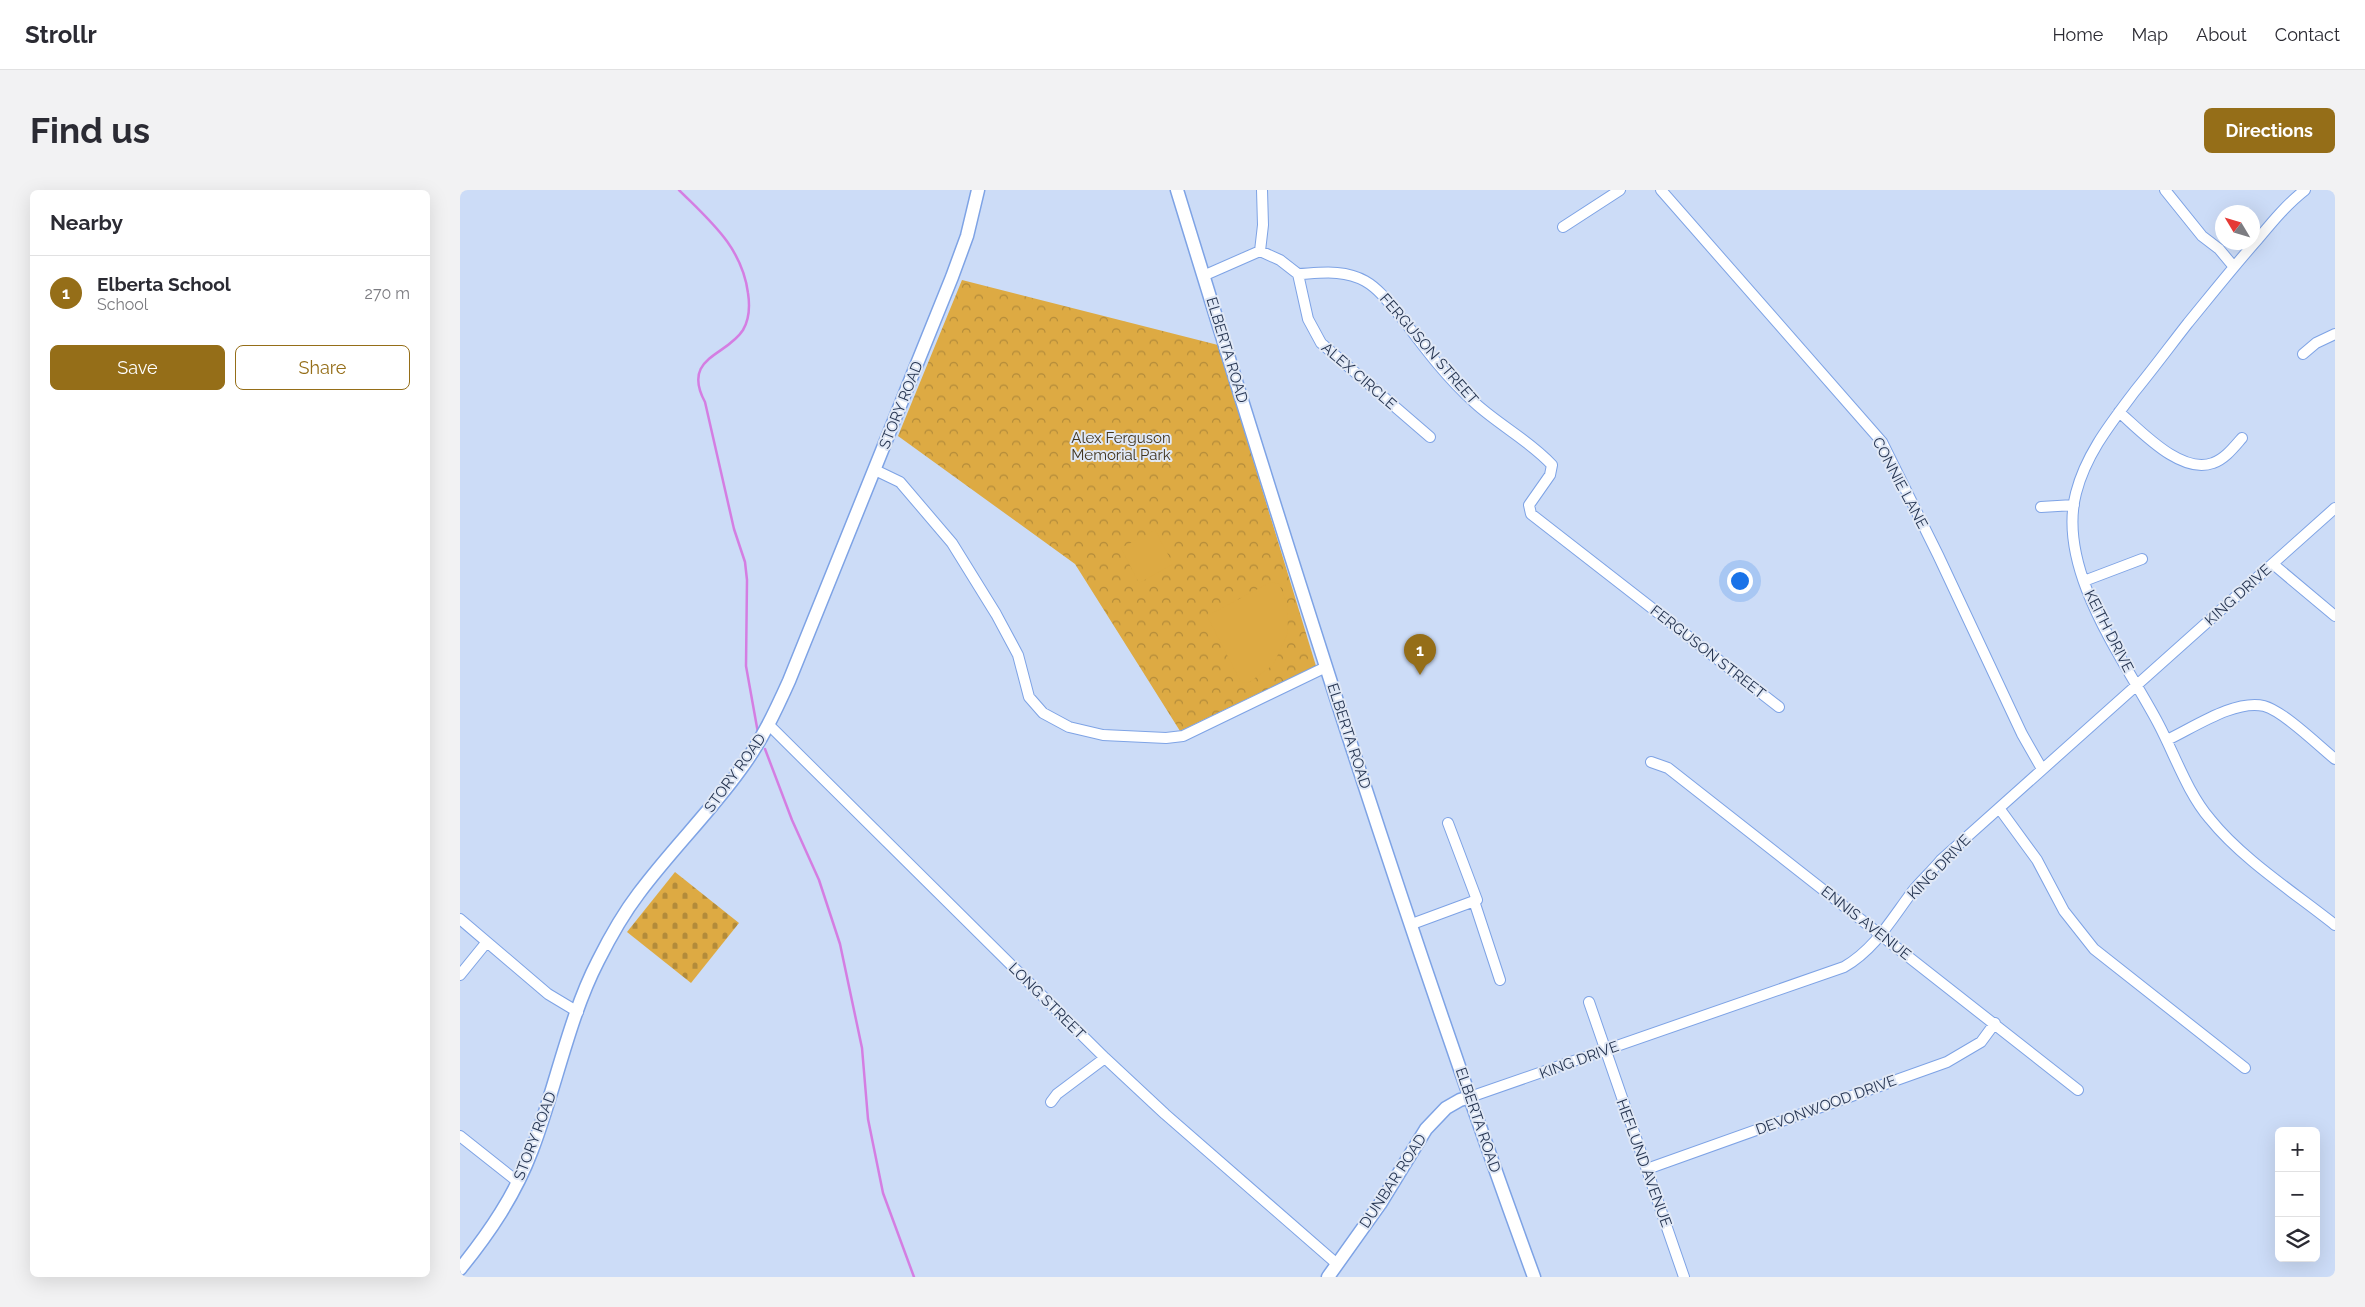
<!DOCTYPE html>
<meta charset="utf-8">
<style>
body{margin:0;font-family:Raleway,sans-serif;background:#f2f2f3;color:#2b2b33}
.controls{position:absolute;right:15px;bottom:15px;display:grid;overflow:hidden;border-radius:8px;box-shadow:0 5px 20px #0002}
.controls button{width:45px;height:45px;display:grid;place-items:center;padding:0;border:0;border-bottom:1px solid #e1e1e2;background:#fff;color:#2b2b33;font:25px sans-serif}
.compass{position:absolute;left:1755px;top:15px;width:45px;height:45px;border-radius:50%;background:#fff;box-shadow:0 5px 20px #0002;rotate:308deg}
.you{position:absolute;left:1279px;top:390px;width:18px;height:18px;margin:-12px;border:4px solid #fff;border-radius:50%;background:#1a73e8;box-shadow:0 0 0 8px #1a73e833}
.badge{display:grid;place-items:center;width:32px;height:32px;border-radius:50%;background:#956e18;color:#fff;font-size:16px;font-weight:700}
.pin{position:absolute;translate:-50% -41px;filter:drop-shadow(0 1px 2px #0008)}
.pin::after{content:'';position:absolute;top:26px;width:18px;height:15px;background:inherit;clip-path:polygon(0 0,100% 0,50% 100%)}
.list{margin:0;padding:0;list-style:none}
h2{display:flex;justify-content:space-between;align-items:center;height:65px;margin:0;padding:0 20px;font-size:21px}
h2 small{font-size:16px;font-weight:400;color:#7c7c81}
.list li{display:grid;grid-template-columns:32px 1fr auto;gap:15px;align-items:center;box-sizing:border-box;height:75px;padding:0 20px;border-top:1px solid #e1e1e2}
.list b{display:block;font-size:19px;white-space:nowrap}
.list p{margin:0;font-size:16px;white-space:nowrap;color:#7c7c81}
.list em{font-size:16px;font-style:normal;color:#7c7c81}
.actions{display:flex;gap:10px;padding:15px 20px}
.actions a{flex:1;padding:11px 0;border:1px solid #956e18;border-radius:8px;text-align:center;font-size:18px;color:#956e18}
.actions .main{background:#956e18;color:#fff}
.icon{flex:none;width:28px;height:28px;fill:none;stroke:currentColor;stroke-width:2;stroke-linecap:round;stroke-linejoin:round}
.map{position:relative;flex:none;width:1875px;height:1087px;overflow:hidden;border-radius:8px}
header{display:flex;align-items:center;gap:30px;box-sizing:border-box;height:70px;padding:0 25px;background:#fff;border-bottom:1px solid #e1e1e2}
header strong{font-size:24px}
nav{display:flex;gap:28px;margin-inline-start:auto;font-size:18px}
.intro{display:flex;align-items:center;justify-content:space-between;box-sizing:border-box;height:120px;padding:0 30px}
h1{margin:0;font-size:35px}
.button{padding:12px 22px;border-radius:8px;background:#956e18;color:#fff;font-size:18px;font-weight:700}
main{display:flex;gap:30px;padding:0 30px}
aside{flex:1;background:#fff;border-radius:8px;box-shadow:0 5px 20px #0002}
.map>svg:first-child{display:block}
</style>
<header>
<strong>Strollr</strong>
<nav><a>Home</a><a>Map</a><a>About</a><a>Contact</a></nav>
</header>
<div class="intro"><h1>Find us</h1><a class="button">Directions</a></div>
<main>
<aside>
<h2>Nearby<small></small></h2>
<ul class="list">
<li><span class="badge">1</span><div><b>Elberta School</b><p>School</p></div><em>270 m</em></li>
</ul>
<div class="actions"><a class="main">Save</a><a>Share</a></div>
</aside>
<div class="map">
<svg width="1875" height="1087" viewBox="0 0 1875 1087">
<defs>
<pattern id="forest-crowns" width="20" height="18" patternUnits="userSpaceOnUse" patternTransform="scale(1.25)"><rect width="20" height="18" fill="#ddaa43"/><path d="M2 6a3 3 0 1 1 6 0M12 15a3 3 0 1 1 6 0" fill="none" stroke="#b38b3a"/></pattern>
<pattern id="cemetery-stones" width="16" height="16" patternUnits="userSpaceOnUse" patternTransform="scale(1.25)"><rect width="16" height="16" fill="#ddaa43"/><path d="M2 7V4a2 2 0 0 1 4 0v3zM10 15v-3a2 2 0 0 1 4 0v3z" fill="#b38b3a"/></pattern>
</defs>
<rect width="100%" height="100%" fill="#ccdcf7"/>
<path fill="url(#forest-crowns)" d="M502,90L758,155L856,476L720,541L615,374L438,246Z"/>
<path fill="url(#cemetery-stones)" d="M215,682L279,733L231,793L167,742Z"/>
<path fill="#ddaa43" d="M695,340L713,374L679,393L661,358Z
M811,392L819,394L827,413L828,443L813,475L788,493L781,492L747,426Z"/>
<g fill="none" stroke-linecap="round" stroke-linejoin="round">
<path stroke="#d47ee2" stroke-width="2.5" d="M219,0C250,31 282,57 288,103C290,116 290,128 283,140C267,166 221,167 245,212L274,339L285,372L287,390L286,476L298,543
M305,559L332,630L359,690L380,754L402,858L408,929L423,1003L454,1087"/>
<defs>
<path id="minor" d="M1201,0L1422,252L1478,365L1562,544L1582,579
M1705,0L1742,46L1759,59L1774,77
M1845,0C1827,14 1813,31 1798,49C1774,76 1751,105 1728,133C1710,156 1693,179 1675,201C1651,233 1626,264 1616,303C1596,380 1664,469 1698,533C1715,565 1727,602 1750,629C1782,669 1835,703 1875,735
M1103,37L1160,0
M800,61L803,35L802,0
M838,84L848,129L861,153L970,247
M743,86L800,61L820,70L838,84C860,83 884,79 905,91C921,100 933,118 945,132C966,160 988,189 1015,213C1039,235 1070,251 1092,275L1090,285L1069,315L1071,324L1319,517
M1843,164L1856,153L1875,144
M1659,222C1681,241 1721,285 1753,273C1765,269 1774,257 1782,248
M415,280L440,292L492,353L536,424L558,465L569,507L583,523L609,537L643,545L706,548L723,546L866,477
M1581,317L1614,315
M1813,374L1875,426
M1624,391L1682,369
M309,535L645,868L705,924L877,1074
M1707,550C1733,538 1775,509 1804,516C1823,521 1858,555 1875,569
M1191,572L1208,578L1618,900
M1539,618L1577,670L1604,721L1634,759L1785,878
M1014,711L1040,790
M0,729L88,804L118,822
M952,734L1017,710L988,633
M0,785L26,753
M1129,812L1224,1087
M1010,907L1384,777C1415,759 1431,730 1452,702C1461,691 1472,681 1481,670L1875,318
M591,912L597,904L645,868
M0,946L58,992
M1187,979L1487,872L1521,852L1535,833"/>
<path id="tertiary" d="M717,0C829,365 943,729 1074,1087
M0,1079C30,1042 55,1005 72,960C95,900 109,827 138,771C150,747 163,724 179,703C211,660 249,623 280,580C301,552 315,522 329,491L492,87L507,46L518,0
M868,1087L920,1014L966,939L986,918L1000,910L1010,907"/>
</defs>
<use href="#minor" stroke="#7ea3e5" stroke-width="12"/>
<use href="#tertiary" stroke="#7ea3e5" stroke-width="15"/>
<use href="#minor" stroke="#fff" stroke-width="10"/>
<use href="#tertiary" stroke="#fff" stroke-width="12"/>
</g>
<g text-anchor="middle" stroke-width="4" stroke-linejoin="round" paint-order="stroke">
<g font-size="15" fill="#263551" stroke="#e0e8f6">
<text transform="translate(969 159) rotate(49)" y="5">FERGUSON STREET</text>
<text transform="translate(767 160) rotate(73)" y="5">ELBERTA ROAD</text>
<text transform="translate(899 186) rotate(41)" y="5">ALEX CIRCLE</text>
<text transform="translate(441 215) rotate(-68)" y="5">STORY ROAD</text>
<text transform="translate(1440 293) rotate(62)" y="5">CONNIE LANE</text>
<text transform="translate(1778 405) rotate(-42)" y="5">KING DRIVE</text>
<text transform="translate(1649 441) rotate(63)" y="5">KEITH DRIVE</text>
<text transform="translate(1248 462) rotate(38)" y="5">FERGUSON STREET</text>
<text transform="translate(889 546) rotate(72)" y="5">ELBERTA ROAD</text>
<text transform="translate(275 583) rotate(-54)" y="5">STORY ROAD</text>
<text transform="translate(1479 677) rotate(-46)" y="5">KING DRIVE</text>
<text transform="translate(1406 733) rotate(38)" y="5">ENNIS AVENUE</text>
<text transform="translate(587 811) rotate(45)" y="5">LONG STREET</text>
<text transform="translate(1119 870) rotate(-20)" y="5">KING DRIVE</text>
<text transform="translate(1366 915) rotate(-20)" y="5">DEVONWOOD DRIVE</text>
<text transform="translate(1018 930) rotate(71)" y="5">ELBERTA ROAD</text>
<text transform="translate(75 946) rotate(-69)" y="5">STORY ROAD</text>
<text transform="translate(1184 973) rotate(70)" y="5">HEFLUND AVENUE</text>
<text transform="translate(933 991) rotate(-57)" y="5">DUNBAR ROAD</text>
</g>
<g font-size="15" fill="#41351f" stroke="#e0e8f6">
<text x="661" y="253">Alex Ferguson<tspan x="661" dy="17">Memorial Park</tspan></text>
</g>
</g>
</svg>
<div class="controls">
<button>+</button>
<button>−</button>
<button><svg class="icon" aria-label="layers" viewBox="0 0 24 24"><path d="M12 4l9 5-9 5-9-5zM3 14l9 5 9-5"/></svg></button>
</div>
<svg class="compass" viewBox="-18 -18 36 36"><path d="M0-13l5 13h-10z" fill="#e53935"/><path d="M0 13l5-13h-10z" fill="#7c7c81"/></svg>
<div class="you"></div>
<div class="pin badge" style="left:960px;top:485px">1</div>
</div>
</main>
